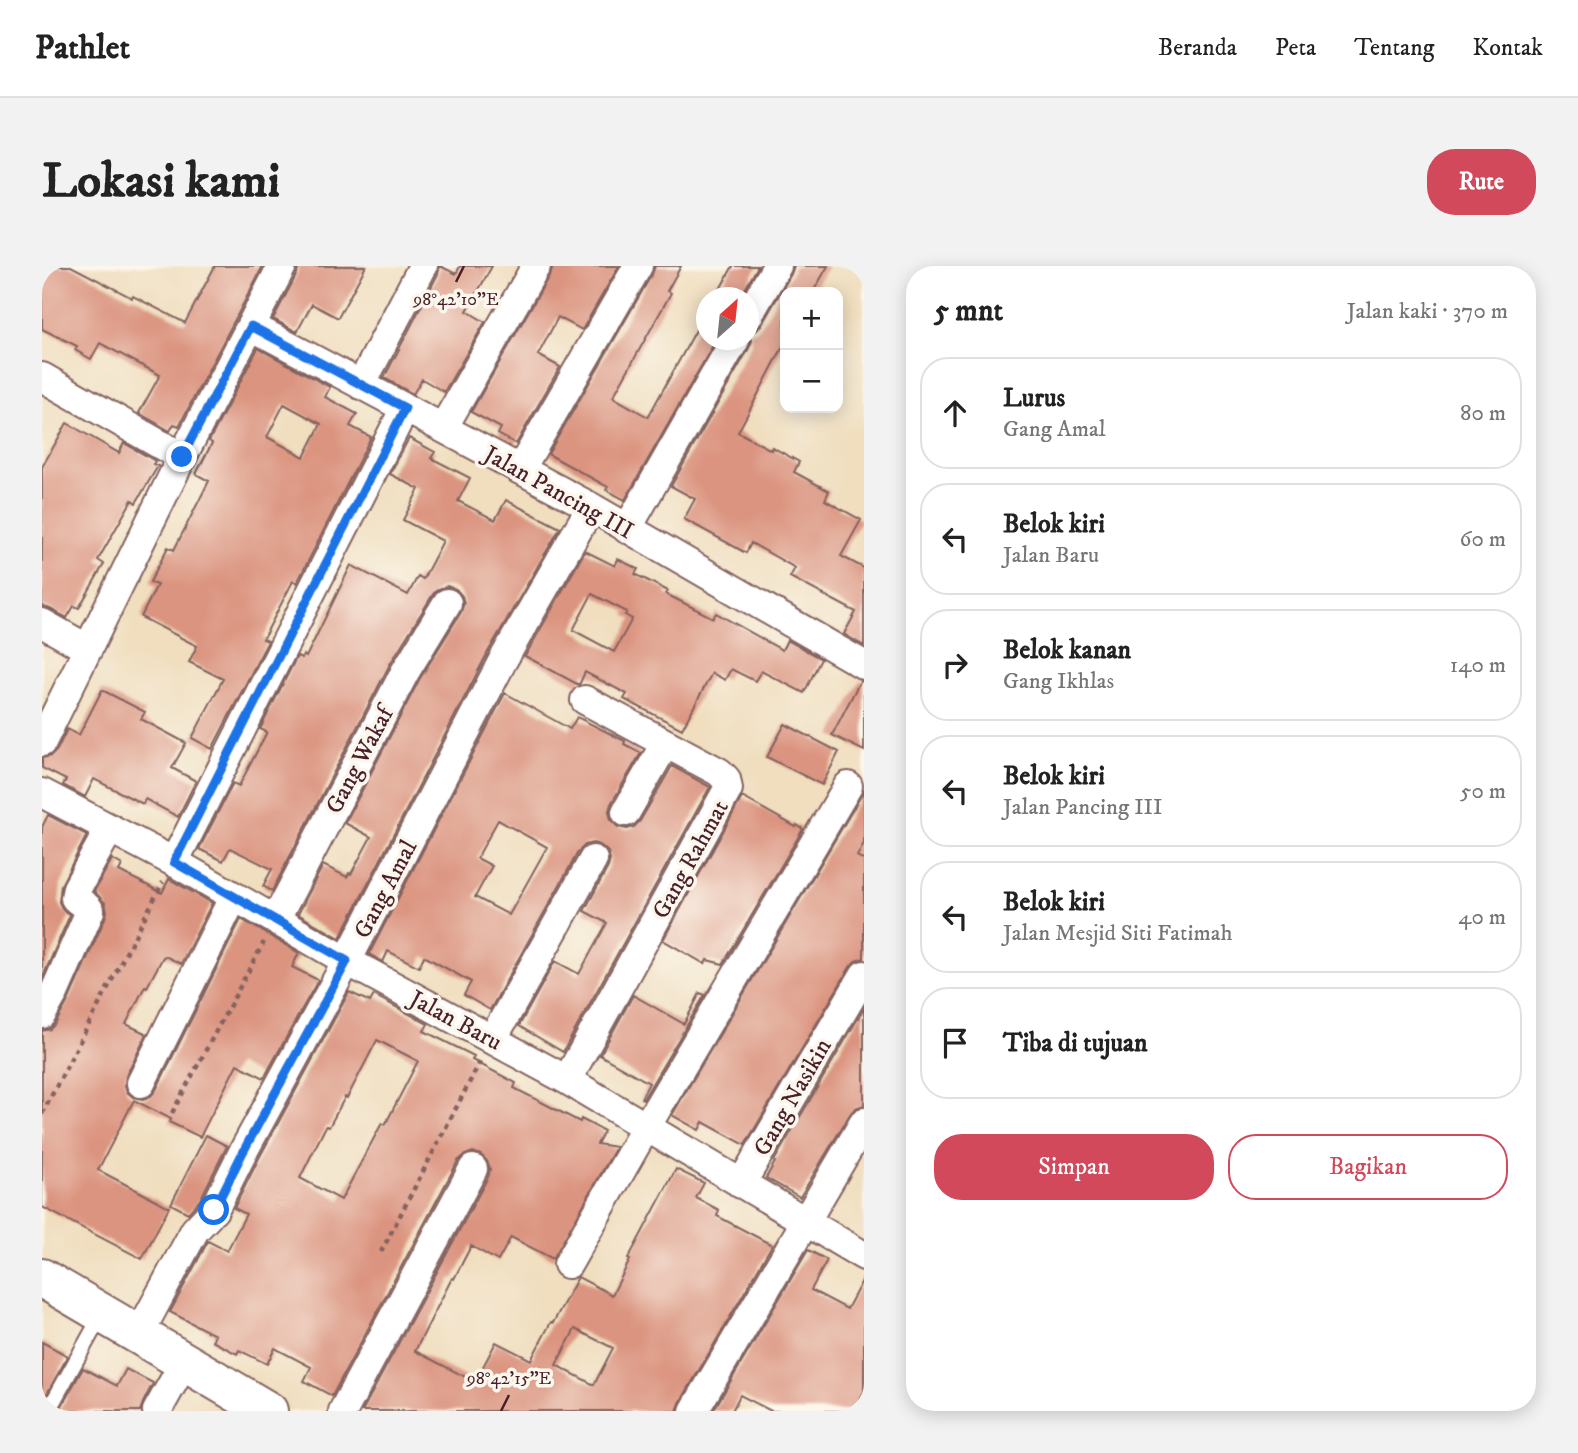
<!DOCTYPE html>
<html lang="id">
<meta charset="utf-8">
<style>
body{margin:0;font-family:"IM FELL DW Pica",serif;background:#f2f2f2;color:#222}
.controls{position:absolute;right:21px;top:21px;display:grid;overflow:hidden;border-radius:14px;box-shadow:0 4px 18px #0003}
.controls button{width:63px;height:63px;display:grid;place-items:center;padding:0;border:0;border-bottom:2px solid #e0e0e0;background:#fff;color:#222;font:35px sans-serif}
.compass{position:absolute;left:654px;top:21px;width:63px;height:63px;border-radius:50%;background:#fff;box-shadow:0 4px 18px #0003;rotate:27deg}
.stop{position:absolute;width:21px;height:21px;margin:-16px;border:5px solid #1a73e8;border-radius:50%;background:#fff}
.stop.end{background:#1a73e8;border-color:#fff;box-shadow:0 2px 7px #0008}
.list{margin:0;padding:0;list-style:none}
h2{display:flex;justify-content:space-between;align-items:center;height:91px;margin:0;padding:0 28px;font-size:30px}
h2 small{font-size:23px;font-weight:400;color:#767676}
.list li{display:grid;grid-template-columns:46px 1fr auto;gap:21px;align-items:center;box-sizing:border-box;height:112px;margin:0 14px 14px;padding:0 14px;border:2px solid #e0e0e0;border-radius:28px}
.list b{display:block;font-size:26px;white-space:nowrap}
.list p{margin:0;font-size:23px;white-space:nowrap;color:#767676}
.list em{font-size:23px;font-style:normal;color:#767676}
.actions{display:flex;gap:14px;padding:21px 28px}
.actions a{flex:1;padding:16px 0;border:2px solid #d1495b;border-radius:28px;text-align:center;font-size:24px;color:#d1495b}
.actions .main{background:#d1495b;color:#fff}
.icon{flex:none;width:38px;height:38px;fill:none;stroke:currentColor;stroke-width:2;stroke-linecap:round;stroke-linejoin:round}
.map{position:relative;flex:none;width:822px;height:1145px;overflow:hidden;border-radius:28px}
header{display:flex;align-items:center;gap:42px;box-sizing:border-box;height:98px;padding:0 35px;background:#fff;border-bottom:2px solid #e0e0e0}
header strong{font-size:33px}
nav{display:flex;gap:38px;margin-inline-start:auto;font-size:24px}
.intro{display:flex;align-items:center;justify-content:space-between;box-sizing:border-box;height:168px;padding:0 42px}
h1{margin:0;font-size:49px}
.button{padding:18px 32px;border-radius:28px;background:#d1495b;color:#fff;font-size:24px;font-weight:700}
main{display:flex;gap:42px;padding:0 42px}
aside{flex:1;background:#fff;border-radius:28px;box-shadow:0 4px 18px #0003}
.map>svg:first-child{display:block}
</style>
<header>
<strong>Pathlet</strong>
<nav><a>Beranda</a><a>Peta</a><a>Tentang</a><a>Kontak</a></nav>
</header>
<div class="intro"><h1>Lokasi kami</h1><a class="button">Rute</a></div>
<main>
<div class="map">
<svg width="822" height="1145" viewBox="0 0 822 1145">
<rect width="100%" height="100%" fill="#fbf7ec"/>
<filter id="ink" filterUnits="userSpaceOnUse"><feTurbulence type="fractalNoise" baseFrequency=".0143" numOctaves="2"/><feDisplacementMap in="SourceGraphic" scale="14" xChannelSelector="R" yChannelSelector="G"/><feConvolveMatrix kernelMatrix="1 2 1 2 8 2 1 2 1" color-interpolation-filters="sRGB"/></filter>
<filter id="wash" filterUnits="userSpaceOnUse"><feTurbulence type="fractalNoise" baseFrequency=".00686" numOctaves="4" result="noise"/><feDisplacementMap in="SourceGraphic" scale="28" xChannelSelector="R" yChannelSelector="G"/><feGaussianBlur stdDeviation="1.57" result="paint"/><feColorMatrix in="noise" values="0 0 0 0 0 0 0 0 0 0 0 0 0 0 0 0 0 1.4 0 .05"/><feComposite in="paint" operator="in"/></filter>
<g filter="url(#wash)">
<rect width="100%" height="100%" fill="#f0debf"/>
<g id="blocks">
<path fill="#db9480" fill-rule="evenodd" d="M0,0H29L90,32L91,30L143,57L173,0H221L137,160L132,158L128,165L97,147L118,109L58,77L49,93L33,84L35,80L0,63Z
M257,0H324L296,52L270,38L255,66L231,53L255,8Z
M398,0L414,8L418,0H450L425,45L443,56L402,126L380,113L371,128L342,112L396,8Z
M511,0H577L540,64L516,51L496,89L518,101L474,178L456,168L459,162L429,146L508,8Z
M613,0H639L625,25L629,27L571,131L606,151L664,46V74H674L583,234L564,224L566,221L506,188L610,8Z
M691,0H716L698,32H673Z
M752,0H786L771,26H743V77L696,166L729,184L730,181L757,196L752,206L787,225L783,234L819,254L799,290L822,302V380L802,368L814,346L748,311L753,302L709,277L704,287L642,253L653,233L629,220L707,82L710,75L708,66L715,64L720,58L749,8Z
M216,82L288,121L283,131L315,148L308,160L329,171L255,317L251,315L221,373L226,375L170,483L150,472L181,413L147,396L155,380L99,351L115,319L108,316L126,281L132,284L167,215L154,208L170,177L167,175ZM242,138L279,158L262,191L225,171Z
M25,157L77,187L82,177L113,195L111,198L116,200L94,237L90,234L56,294L62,298L37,342L32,340L25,352L8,343L0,340V201Z
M367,172L393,186L389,192L428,212L416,235L453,254L464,234L518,262L446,386L298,672L256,648L281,599L305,611L307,607L309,608L329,571L303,557L377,414L419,346L422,337L420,330L414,323L405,320L396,323L391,328L348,398L230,625L221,620L230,603L188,582L181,595L157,583L191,517L197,520L225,466L218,463L255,390L260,392L261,389L264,391L309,299L366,329L376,310L381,313L401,275L361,254L377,223L348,208Z
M543,285L573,300L576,293L596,303L593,308L626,325L624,328L671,352L674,347L740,384L745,374L779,393L762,427L719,405L713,415L689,403L683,414L670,407L640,463L582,433L585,428L543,406L537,419L483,390ZM550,328L585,346L583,349L590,353L572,386L531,364Z
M818,415L822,416V485L790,469Z
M60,424L103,446L99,453L144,477L130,502L154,515L136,551L103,533L101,538L52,513L43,531L21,519L24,514L0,502V492L9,490L15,484L25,463L37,469Z
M463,427L528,463L535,451L583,475L582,478L599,487L569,538L567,545L569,554L576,561L585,563L592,561L598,555L630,500L668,521L521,786L477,760L513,695L537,708L565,657L542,645L566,601L568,594L566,586L558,579L551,577L543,579L536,586L448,744L422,729L429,716L382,690L377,701L346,685L341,696L327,688ZM456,554L505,581L467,649L433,631L450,600L435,592Z
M743,458L797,486L780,519L725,491Z
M822,523V577L815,590L822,594V692L813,695L808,701L703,879L661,856L657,864L630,849L820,528Z
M700,531L754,561L755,559L761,563L681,698L665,694L663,698L621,674Z
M6,549L45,569L19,619L17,636L21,644L28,649L0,713V561Z
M70,593L80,599L77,605L120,627L127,613L170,637L139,698L123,690L121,691L105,721L103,720L84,758L105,768L84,810L83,819L85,826L91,831L101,833L109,830L114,824L199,653L257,687L250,701L276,714L222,812L195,798L158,871L127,856L129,853L92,834L56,904L127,941L100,993L0,941V765L8,763L14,757L27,733L63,652L65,645L63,637L52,625Z
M307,726L328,736L332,729L386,758L382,765L432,790L430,794L474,817L472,822L538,856L539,853L562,865L555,878L574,881L511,993L469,971L456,995L429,980L412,1013L410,1012L373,1085L433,1116L454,1076L489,1094L509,1056L511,1057L536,1011L570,1029L588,994L586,993L634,903L662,917L654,932L677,944L675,950L730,979L638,1137L635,1145H320L446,911L448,903L445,895L439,889L431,886L423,889L416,895L290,1130L262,1115L269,1101L233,1082L225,1098L197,1084L195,1088L170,1075L173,1069L128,1046L166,975L185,985L204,948L192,942L216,894ZM335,774L376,795L343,859L340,857L299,934L258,912L284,860L287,861L303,831L305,832ZM533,1063L571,1082L552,1119L514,1099Z
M658,727L663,729L601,833L599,832L607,817L558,789L591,729L642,758Z
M822,742V839L813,842L808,848L758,931L724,912L733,896L732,895Z
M164,869L185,880L158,934L146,947L129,938Z
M766,984L785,994L769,1024L805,1043L822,1011V1126L812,1145H729L698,1129L690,1145H671Z
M0,1076L26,1090L0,1136Z
M41,1102L75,1120L84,1103L111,1117L101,1137L98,1145H17Z"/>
</g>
</g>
<g filter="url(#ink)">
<use href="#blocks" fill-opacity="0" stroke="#84625f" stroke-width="2"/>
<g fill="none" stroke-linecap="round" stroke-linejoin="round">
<defs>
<path id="service" d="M6,1145L60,1048"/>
<path id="minor" d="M706,50L735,0
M209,60L549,241L822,399
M0,111L140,191
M319,119L381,0
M401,162L494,0
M478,204L596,0
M585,263L693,74
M0,357L46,383
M0,476L140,191L240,0
M0,527L132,596L305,695L525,814L822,990
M584,546L623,478
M132,596L363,142
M234,653L363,406L405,337
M0,748L13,725L48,645C46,639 37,637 33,632L35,622L68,562
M450,774L551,594
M525,814L686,523L684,513L677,506L543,434
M99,817L192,630
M699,918L822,709
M526,998L604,861L806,520
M97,1068L153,964L172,944L201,886L305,695L461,394L549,241
M115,1145L143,1095
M301,1145L431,903
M652,1145L822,856"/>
<path id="secondary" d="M0,1012L226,1145"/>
</defs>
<use href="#service" stroke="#84625f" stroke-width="18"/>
<use href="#minor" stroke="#84625f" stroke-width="32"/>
<use href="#secondary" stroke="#84625f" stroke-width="42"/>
<path stroke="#84625f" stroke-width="4.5" stroke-dasharray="5 5" stroke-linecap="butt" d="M130,847L222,676
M0,848L121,616
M339,986L438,796"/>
<use href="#service" stroke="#fff" stroke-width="14"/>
<use href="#minor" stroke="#fff" stroke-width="28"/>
<use href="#secondary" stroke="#fff" stroke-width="38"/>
</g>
</g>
<g fill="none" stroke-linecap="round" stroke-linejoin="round" filter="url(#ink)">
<path stroke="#1a73e8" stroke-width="9" d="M140,191L209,60L363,142L132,596L305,695L201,886L172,944"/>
</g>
<path fill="none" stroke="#4a1f2b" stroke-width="2.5" d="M414,16L422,0M459,1145L467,1129"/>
<g text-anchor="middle" stroke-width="7" stroke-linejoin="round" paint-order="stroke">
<g font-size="24" fill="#4a1f2b" stroke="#fbf7ec">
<text transform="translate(517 226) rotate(29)" y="8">Jalan Pancing III</text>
<text transform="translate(317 494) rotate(-62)" y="8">Gang Wakaf</text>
<text transform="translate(648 593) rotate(-61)" y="8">Gang Rahmat</text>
<text transform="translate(343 623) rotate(-62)" y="8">Gang Amal</text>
<text transform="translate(414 754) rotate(28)" y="8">Jalan Baru</text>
<text transform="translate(750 831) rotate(-60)" y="8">Gang Nasikin</text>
</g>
</g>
<g font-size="18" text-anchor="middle" fill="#4a1f2b" stroke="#fbf7ec" stroke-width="7" stroke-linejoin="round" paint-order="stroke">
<text x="414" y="39">98°42'10"E</text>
<text x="467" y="1118">98°42'15"E</text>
</g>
</svg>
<div class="controls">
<button>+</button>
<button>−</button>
</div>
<svg class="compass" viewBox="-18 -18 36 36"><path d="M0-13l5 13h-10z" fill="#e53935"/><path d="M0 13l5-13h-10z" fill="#767676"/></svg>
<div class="stop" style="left:172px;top:944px"></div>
<div class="stop end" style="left:140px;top:191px"></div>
</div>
<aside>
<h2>5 mnt<small>Jalan kaki · 370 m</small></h2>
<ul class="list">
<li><svg class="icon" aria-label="ahead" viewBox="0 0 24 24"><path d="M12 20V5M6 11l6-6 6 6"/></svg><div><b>Lurus</b><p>Gang Amal</p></div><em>80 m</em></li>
<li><svg class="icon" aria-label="left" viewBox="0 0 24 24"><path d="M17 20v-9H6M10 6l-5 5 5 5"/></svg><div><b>Belok kiri</b><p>Jalan Baru</p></div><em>60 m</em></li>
<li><svg class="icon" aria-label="right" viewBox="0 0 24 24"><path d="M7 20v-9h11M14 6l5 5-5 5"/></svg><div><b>Belok kanan</b><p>Gang Ikhlas</p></div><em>140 m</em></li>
<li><svg class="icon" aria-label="left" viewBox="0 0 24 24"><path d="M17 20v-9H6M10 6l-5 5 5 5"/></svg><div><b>Belok kiri</b><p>Jalan Pancing III</p></div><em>50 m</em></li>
<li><svg class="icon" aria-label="left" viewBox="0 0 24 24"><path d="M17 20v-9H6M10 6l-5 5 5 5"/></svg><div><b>Belok kiri</b><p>Jalan Mesjid Siti Fatimah</p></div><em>40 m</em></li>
<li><svg class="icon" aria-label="arrive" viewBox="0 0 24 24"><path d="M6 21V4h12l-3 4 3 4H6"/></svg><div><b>Tiba di tujuan</b></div></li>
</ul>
<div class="actions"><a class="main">Simpan</a><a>Bagikan</a></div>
</aside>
</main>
